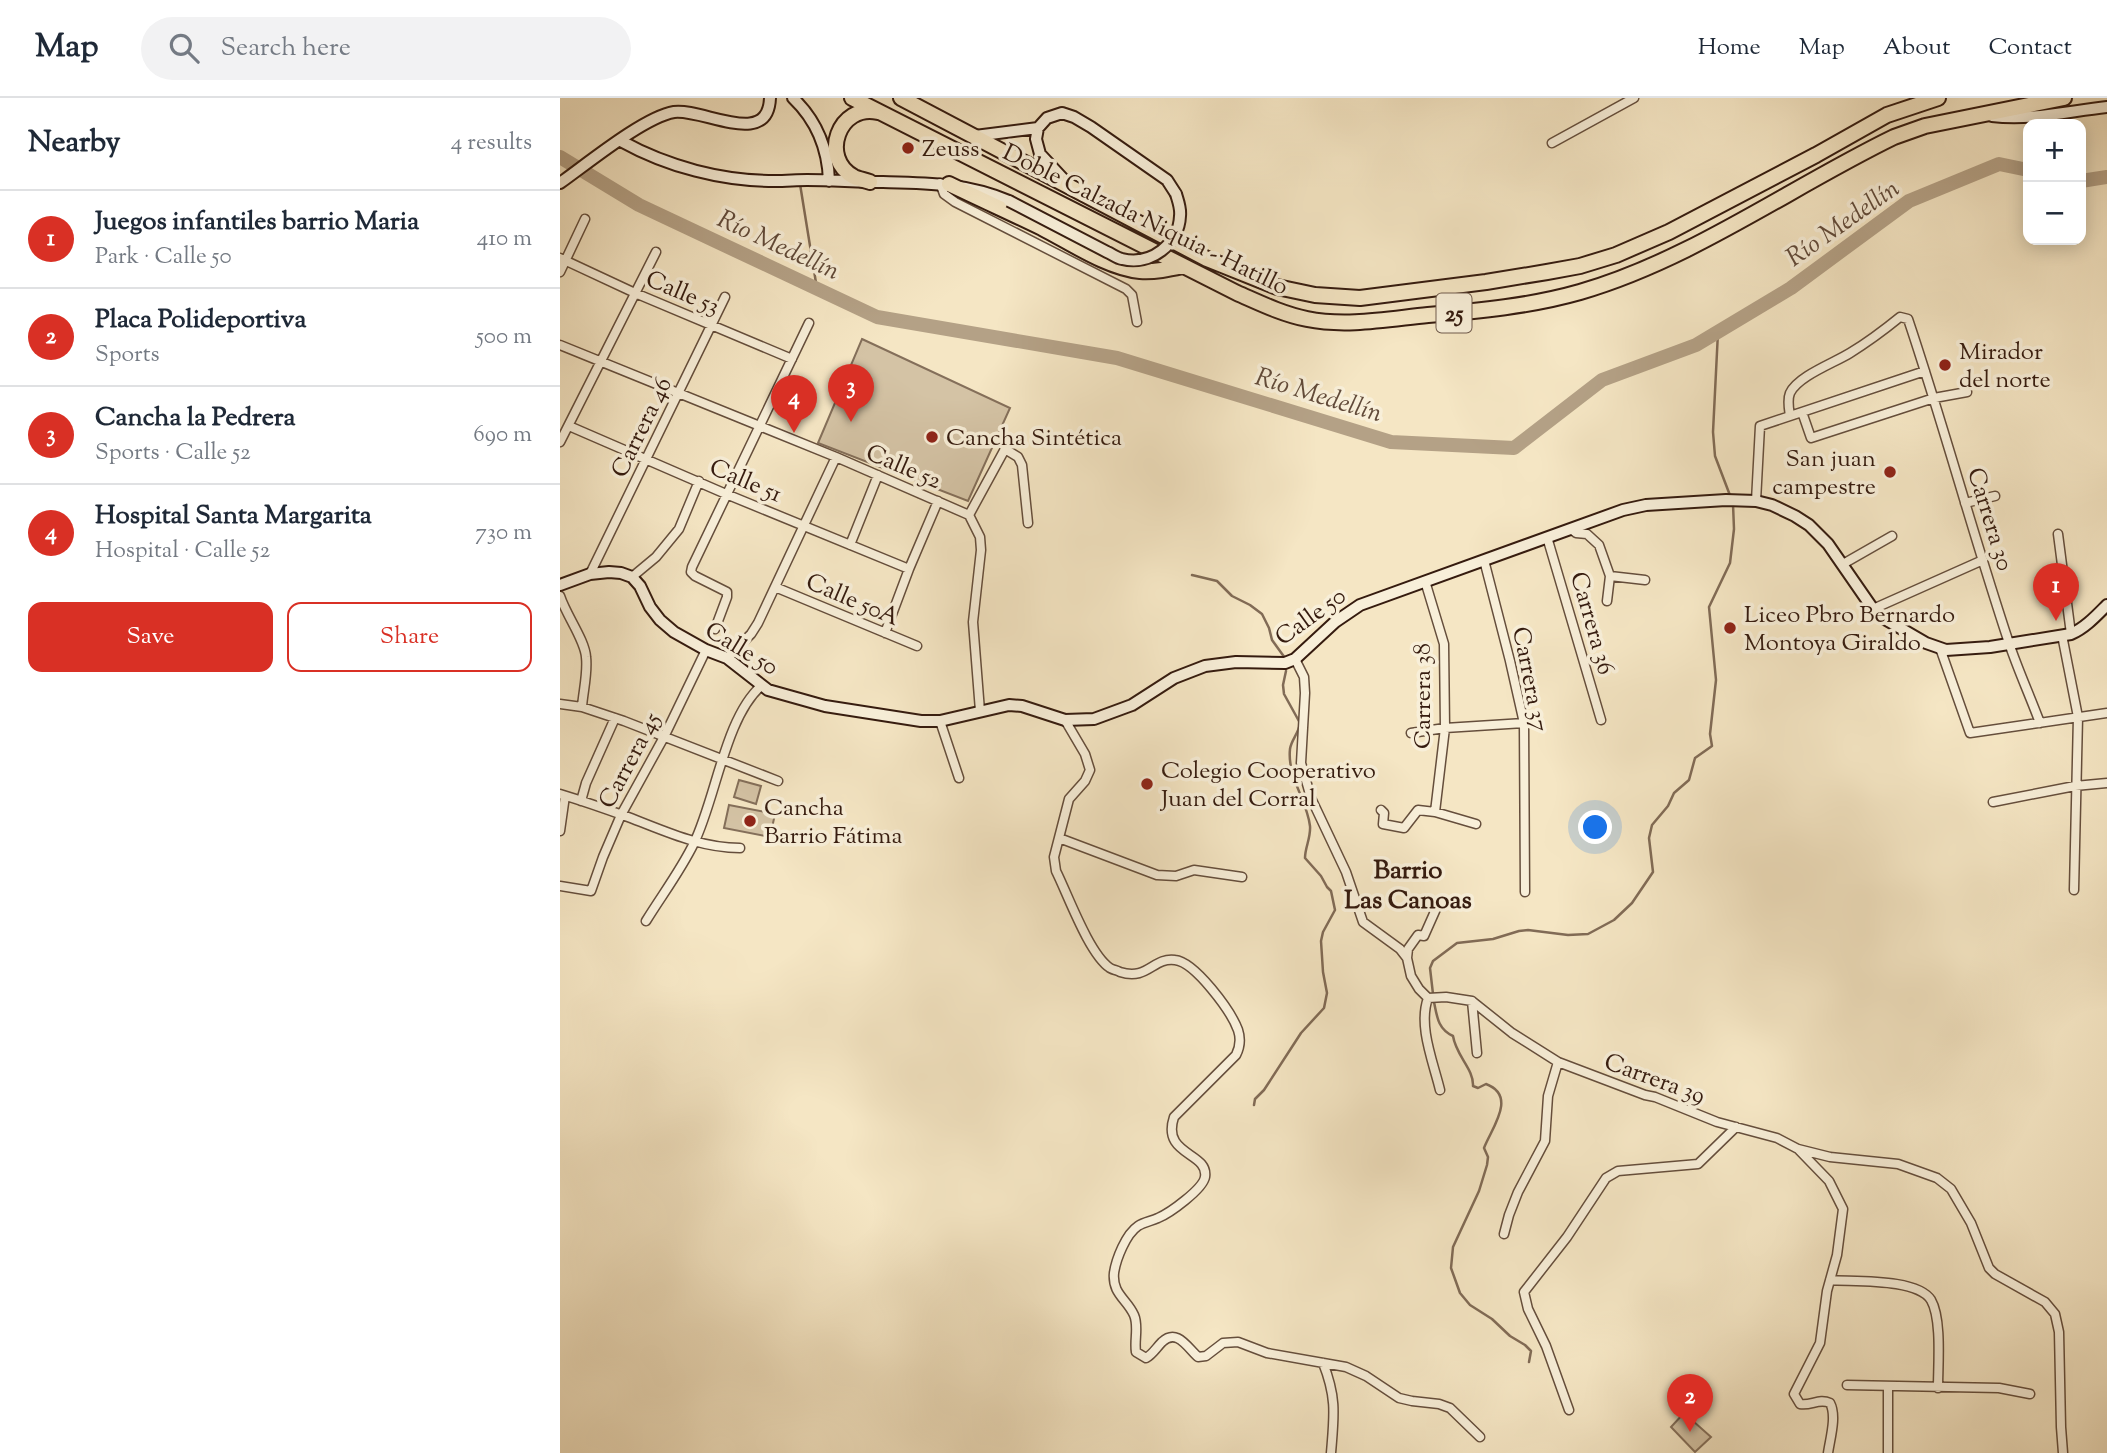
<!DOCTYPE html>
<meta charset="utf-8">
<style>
body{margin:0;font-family:"Sorts Mill Goudy",serif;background:#f2f2f3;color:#1f2937}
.controls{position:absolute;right:21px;top:21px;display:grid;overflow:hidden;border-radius:14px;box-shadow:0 4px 18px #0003}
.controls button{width:63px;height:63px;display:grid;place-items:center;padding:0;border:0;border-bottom:2px solid #e0e1e3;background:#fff;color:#1f2937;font:35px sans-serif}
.you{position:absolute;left:1036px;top:730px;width:24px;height:24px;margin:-18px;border:5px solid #fff;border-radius:50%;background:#1a73e8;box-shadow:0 0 0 10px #1a73e833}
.badge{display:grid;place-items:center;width:46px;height:46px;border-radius:50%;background:#d93025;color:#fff;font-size:23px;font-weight:700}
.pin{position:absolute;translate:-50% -58px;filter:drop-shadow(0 2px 4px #0008)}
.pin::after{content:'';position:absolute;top:37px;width:24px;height:21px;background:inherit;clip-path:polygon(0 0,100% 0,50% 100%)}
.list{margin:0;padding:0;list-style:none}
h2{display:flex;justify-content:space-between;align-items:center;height:91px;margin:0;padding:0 28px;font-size:30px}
h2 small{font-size:23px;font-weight:400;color:#747a83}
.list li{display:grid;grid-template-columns:46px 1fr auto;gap:21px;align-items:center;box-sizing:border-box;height:98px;padding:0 28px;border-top:2px solid #e0e1e3}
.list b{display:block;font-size:26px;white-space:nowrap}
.list p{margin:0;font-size:23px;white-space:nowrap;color:#747a83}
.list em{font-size:23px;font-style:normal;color:#747a83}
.actions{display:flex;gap:14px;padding:21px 28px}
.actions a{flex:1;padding:16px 0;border:2px solid #d93025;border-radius:14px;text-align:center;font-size:24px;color:#d93025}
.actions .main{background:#d93025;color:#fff}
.icon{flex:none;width:38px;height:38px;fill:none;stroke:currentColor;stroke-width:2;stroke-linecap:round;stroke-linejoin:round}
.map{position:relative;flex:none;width:1547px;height:1355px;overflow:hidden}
header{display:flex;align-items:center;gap:42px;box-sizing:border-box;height:98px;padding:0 35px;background:#fff;border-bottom:2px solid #e0e1e3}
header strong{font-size:33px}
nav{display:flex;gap:38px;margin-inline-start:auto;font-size:24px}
.search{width:490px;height:63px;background:#f2f2f3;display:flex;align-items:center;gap:18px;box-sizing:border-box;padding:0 24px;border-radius:38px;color:#747a83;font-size:26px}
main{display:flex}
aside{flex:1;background:#fff}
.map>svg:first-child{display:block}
</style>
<header>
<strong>Map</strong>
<div class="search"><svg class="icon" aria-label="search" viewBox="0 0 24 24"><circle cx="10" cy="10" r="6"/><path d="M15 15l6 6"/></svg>Search here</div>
<nav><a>Home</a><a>Map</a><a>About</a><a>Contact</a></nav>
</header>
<main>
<aside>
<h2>Nearby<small>4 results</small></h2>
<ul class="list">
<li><span class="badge">1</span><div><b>Juegos infantiles barrio Maria</b><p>Park · Calle 50</p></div><em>410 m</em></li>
<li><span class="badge">2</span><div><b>Placa Polideportiva</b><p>Sports</p></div><em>500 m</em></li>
<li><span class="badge">3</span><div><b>Cancha la Pedrera</b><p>Sports · Calle 52</p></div><em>690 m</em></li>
<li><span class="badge">4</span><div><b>Hospital Santa Margarita</b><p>Hospital · Calle 52</p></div><em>730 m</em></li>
</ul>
<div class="actions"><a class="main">Save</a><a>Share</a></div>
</aside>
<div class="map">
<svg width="1547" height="1355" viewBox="0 0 1547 1355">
<rect width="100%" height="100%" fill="#f5e6c4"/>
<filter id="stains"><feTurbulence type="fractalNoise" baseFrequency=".00286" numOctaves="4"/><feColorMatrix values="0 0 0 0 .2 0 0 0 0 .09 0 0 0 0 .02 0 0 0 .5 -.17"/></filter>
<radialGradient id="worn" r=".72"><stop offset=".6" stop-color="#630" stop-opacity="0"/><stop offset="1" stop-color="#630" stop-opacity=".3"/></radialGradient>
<path fill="#d4c3a5" stroke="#846f5a" stroke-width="2" d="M302,241L450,310L408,403L258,345Z
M179,682L201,688L196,706L174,699Z
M169,707L215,716L210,739L164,730Z
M1124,1315L1151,1339L1135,1354L1111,1329Z"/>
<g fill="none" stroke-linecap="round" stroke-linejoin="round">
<path stroke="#816b56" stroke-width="2.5" d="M240,86L257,191
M1158,234L1153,334L1155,358L1171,400
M632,477L657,483L672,498L690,507L702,516L709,530L712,542L725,560
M873,896L870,870L873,863L897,845L933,841L959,833L968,832L1008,837L1028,836L1054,822L1072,805L1093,774L1089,740L1092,727L1108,708L1114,695L1129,682L1135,660L1152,648L1150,636L1156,582L1149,509L1170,465L1174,431L1173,406
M874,904C877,919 878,931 893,938C896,958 914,971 913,988L918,990L926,986C958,998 931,1031 924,1050L928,1059L927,1067L919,1093L893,1149L891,1170L900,1195L910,1207L932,1221L950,1238L965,1247L971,1253L969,1264
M694,1007L695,1001L704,992L741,935L764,910L767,895L763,874L761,843L763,834L775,812L771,793L767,789L761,778L745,760C745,749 751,740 750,728C747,702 727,679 730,651C731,642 739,635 740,625L724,596L723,587L726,573"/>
<path stroke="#b4a186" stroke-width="14" d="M0,59L79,107L317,219L557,260L831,344L954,350L1042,282L1136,247L1231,190L1349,103L1439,66L1468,72
M1521,83L1547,79"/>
<defs>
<path id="street" d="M992,45L1074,0
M380,85L384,96L395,104L566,191L572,197L577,224
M0,160L75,195L232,261
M0,174L25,121
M0,247L276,359L409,417
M1242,314L1251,340L1374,300L1407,294
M1230,318C1229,311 1227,302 1230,295C1238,278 1274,265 1290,255C1308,244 1324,232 1340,219L1348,221C1384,328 1413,437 1449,545C1458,572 1470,598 1480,625
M9,328L166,396L349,471
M0,344L96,154
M1196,403L1200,328L1365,273
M1405,405L1435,398
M409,417L420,439L421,452L413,524L420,613
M409,417L445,351L458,359L462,367L468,425
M1011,431L1016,435L1027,436L1039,447L1050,478L1047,503
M1498,436L1511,536
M987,439L1041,622
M290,447L318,377
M924,462L950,563L964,625L965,794
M1283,466L1332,438
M30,476L165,199
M1050,478L1085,482
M72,479L96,459L119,431L139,383
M865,483L884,546L885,630L875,714
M215,489L357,548
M0,498C6,517 25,542 26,559C28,575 23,594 22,609
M1313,511L1423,462
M155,531L167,499V494L135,478L131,474L132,469L249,225
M325,535L349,471L378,403
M1502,537L1518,619L1514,792
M1380,550L1410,635L1547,615
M167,560L191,536L198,525L276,359
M735,561L744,579L745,595L741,665L751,700L786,774L803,824L840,851L847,860L851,878L859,891L868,900L886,899L912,903L952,935L998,964L1085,997L1095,999L1157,1024L1217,1040L1238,1051L1270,1059L1338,1066L1377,1080L1391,1091L1411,1125L1429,1170L1435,1176L1485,1204L1495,1216L1499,1234L1501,1329L1503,1355
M0,606L22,609L64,623L218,683
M505,622L525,656L530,672L525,683L509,701L494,759L496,773C508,797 529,856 550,870C551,871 559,873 560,874C588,883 593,859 615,862C635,864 671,913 678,932C681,941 680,949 676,957L614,1019C601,1058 649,1054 645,1079C643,1091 610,1115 598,1120C592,1123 584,1124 578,1128C566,1136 556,1161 554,1175C552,1196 567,1201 574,1217C579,1228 574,1242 576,1254L586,1260C593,1256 596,1250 602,1244C617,1230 627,1249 638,1259L646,1258L663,1245L678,1244L707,1255L786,1269L806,1278L839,1300L852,1303L879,1306L890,1310L920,1339
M380,623L399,680
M851,635L885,630L964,625
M0,696C23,703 46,711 68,719C105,733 140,750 180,750
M21,703L26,685L55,620
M1433,704L1515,688L1547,685
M821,712L824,715L823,726L844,730L858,712L875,714L916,726
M0,733L5,698
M499,740L597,777L616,778L634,772L682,779
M0,788L31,793L43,759L61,717L104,639L146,552
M86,823C102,797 121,772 134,745C156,700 165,620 201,588
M847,860L848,851L858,837L864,838L876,811
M868,900C858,928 873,963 880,992
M912,903L917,955
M1238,1051L1269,1083L1283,1111L1277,1157L1267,1193L1260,1245L1234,1296L1240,1306C1251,1308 1259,1300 1270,1305C1277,1318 1270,1341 1268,1355
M944,1136L949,1117L958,1094L985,1043L988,998L998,964
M1270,1182C1294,1184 1357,1180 1371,1202C1382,1221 1378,1267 1378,1290
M763,1265C777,1300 774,1318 771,1355
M1287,1287L1439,1290L1470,1296
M1009,1312L986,1248L968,1211L964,1194L1007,1139L1046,1080L1058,1073L1138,1066L1176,1029
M1328,1355V1288"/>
<path id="secondary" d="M233,0C257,23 268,50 269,83
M1432,18C1470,23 1509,13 1547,9
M415,38L478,30
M61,43C108,69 162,83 215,83C226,83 237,82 247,82C272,82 298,84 323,84C368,85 406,85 449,103
M506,84L480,56L476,41L478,30L487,20L502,15L514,19L531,29L607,82L616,96
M0,85C27,66 84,19 114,14C143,10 208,51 210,0
M0,487L30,476L49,474L61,475L72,479L80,488L90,509L100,522L114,534L146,552L167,560L208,592L265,608L361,623H380L449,607L462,608L505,622L534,621L572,607L614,580L645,568L676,564L725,565L735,561L775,524L800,507L1063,412L1086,407L1166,402L1196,403L1212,407L1235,418L1249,427L1268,446L1313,511L1323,520L1366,545L1386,552L1430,549L1511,536C1525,530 1536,518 1547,507"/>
<path id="highway" d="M292,0L677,195C700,205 722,216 747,221C786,229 828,221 868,217C919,213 971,208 1020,194C1133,161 1229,90 1334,39L1365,28L1504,0
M341,0L647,161L717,189L755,197L800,200L926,184L987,174L1020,168L1056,157L1109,134L1256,57L1327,17L1378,0
M310,84C305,82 298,81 294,79C259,60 279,5 318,14
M389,86C420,101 451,115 482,130C511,145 548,170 580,173C595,174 609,171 623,168"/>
</defs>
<use href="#street" stroke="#654e3c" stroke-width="11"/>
<use href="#secondary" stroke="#351b0f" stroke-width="14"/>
<use href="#highway" stroke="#351b0f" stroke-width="18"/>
<use href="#street" stroke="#f8efd9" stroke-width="8"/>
<use href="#secondary" stroke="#f8efd9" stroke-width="10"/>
<use href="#highway" stroke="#f5e6c4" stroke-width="14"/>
<defs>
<path id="secondary-bridge" d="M449,103L547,154C552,156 557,160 562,161C591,168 619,146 620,118C621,110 618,103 616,96"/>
</defs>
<use href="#secondary-bridge" stroke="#351b0f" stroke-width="14" stroke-linecap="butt"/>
<use href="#secondary-bridge" stroke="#f8efd9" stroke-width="10"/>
</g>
<g fill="#8f2418" stroke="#f8efd9" stroke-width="2.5">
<circle cx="348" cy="50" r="7"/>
<circle cx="1385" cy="267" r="7"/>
<circle cx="372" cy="339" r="7"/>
<circle cx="1330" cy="374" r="7"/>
<circle cx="1170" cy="530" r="7"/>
<circle cx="587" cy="686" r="7"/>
<circle cx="190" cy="723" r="7"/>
</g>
<g text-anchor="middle" stroke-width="7" stroke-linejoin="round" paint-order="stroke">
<rect fill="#f8efd9" stroke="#705b4c" stroke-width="2" x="876.5" y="195.5" width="35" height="39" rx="5"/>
<g font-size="23" font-weight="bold" fill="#351b0f">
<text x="894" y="223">25</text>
</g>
<g font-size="24" fill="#351b0f" stroke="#f8efd9" text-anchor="start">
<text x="362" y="58">Zeuss</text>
<text x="1399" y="261">Mirador<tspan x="1399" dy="28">del norte</tspan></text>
<text x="386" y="347">Cancha Sintética</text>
<text x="1316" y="368" text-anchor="end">San juan<tspan x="1316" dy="28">campestre</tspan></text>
<text x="1184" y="524">Liceo Pbro Bernardo<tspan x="1184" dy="28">Montoya Giraldo</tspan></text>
<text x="601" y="680">Colegio Cooperativo<tspan x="601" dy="28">Juan del Corral</tspan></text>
<text x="204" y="717">Cancha<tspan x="204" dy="28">Barrio Fátima</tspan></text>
</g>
<g font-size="24" fill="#351b0f" stroke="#f8efd9">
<text transform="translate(586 121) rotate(26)" y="8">Doble Calzada Niquia - Hatillo</text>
<text transform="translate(123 194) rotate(23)" y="8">Calle 53</text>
<text transform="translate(81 329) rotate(-64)" y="8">Carrera 46</text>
<text transform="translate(344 368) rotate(23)" y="8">Calle 52</text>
<text transform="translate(186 382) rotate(23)" y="8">Calle 51</text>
<text transform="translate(1431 421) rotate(73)" y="8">Carrera 30</text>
<text transform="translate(293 501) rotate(23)" y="8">Calle 50A</text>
<text transform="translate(750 518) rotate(-36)" y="8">Calle 50</text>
<text transform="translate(1033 525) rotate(74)" y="8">Carrera 36</text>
<text transform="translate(182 550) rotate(31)" y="8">Calle 50</text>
<text transform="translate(971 581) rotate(79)" y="8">Carrera 37</text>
<text transform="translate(862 598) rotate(-90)" y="8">Carrera 38</text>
<text transform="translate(69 662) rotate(-62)" y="8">Carrera 45</text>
<text transform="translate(1095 980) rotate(20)" y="8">Carrera 39</text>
</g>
<g font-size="26" font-style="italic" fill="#614a39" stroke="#f8efd9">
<text transform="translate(1282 124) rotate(-35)" y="9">Río Medellín</text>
<text transform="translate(219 146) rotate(25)" y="9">Río Medellín</text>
<text transform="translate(759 296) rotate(17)" y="9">Río Medellín</text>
</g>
<g font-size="26" font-weight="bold" fill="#351b0f" stroke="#f8efd9">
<text x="848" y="780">Barrio<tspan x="848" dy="30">Las Canoas</tspan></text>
</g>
</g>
<rect width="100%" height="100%" filter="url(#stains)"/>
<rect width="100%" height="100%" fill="url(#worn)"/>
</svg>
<div class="controls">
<button>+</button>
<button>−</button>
</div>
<div class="you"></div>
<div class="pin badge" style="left:1496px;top:523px">1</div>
<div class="pin badge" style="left:1130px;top:1334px">2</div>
<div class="pin badge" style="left:291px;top:324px">3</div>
<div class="pin badge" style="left:234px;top:335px">4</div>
</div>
</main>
